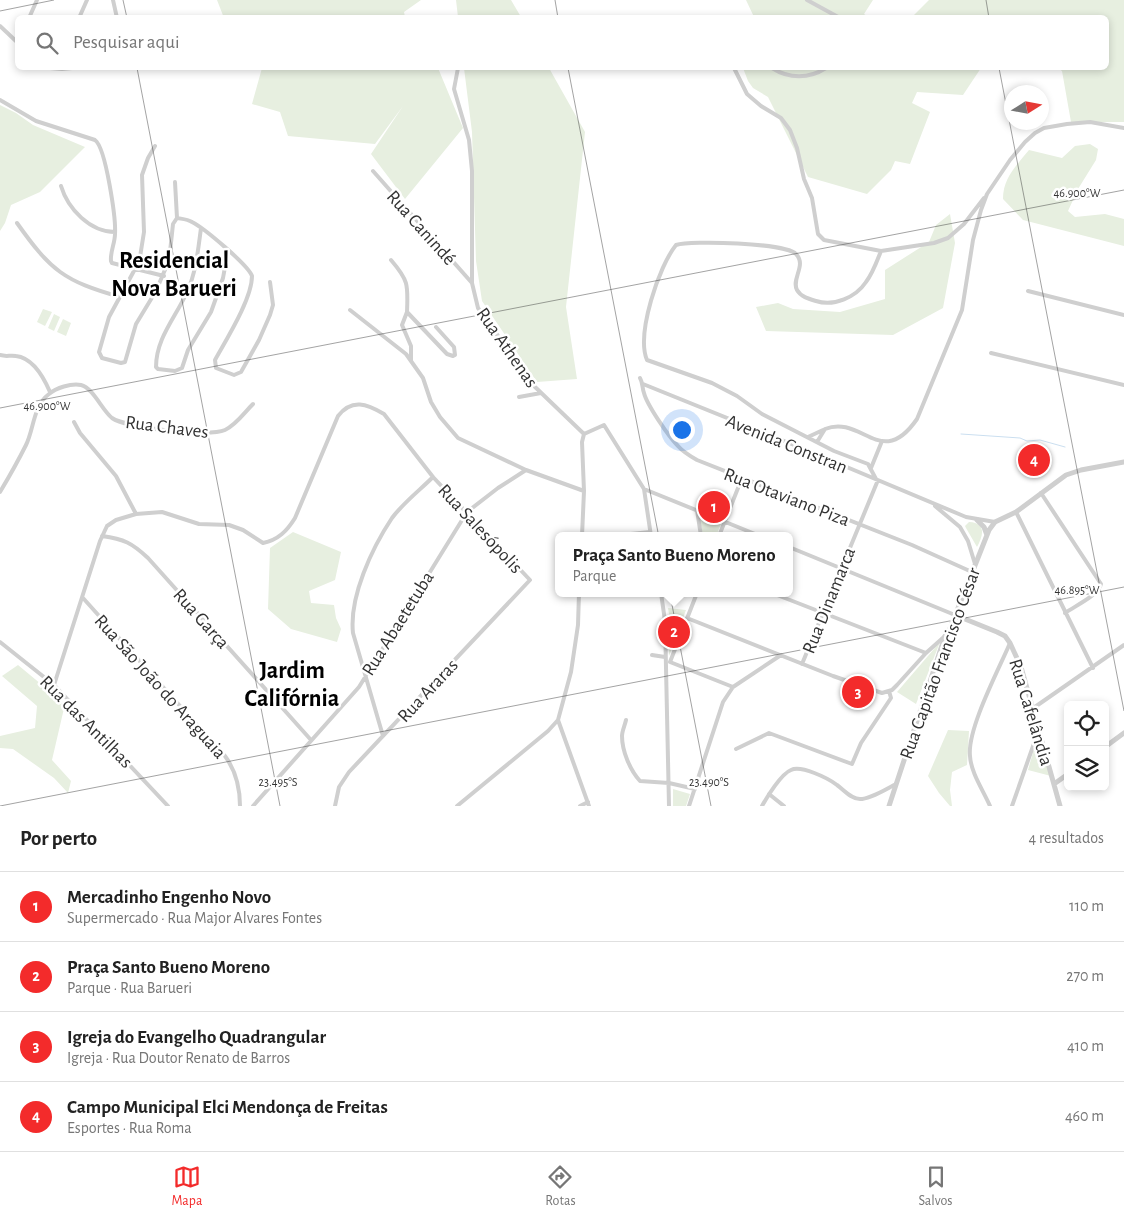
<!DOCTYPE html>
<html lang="pt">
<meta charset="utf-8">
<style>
body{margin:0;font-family:"Alegreya Sans",sans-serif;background:#f2f2f2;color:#222}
.controls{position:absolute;right:15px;bottom:15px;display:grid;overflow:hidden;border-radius:8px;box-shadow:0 2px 8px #0003}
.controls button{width:45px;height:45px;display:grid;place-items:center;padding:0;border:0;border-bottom:1px solid #e0e0e0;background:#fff;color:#222;font:25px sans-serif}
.compass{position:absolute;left:1004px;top:85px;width:45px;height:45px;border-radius:50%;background:#fff;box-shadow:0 2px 8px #0003;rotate:79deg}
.you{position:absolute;left:681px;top:429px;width:18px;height:18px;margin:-12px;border:4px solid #fff;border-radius:50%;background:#1a73e8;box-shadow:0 0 0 8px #1a73e833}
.badge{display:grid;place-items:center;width:32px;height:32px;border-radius:50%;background:#f32b2b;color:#fff;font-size:16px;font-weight:700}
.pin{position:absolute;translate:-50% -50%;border:2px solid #fff;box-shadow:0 1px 5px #0006}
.popup{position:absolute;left:555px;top:532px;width:238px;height:65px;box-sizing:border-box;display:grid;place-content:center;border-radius:8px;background:#fff;filter:drop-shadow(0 1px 4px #0005);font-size:16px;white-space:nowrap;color:#767676}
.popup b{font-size:19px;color:#222}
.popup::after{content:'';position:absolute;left:50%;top:100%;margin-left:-10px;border:10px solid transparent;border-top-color:#fff}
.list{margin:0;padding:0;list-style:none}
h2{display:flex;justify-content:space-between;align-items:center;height:65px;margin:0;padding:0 20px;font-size:21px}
h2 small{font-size:16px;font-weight:400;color:#767676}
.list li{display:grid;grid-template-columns:32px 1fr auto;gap:15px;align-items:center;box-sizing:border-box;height:70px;padding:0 20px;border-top:1px solid #e0e0e0}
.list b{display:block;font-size:19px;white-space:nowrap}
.list p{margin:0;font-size:16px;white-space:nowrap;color:#767676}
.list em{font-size:16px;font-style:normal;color:#767676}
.icon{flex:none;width:28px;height:28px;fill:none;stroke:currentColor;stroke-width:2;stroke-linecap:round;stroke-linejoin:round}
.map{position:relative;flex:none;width:1124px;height:806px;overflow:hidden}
.search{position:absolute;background:#fff;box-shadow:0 2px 8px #0003;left:15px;right:15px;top:15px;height:55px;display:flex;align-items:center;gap:12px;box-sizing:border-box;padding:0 18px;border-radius:8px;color:#767676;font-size:19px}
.sheet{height:345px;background:#fff}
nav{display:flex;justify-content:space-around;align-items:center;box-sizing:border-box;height:70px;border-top:1px solid #e0e0e0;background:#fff;font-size:14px;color:#767676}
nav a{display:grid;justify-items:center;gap:2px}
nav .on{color:#f32b2b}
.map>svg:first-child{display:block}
</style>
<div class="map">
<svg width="1124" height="806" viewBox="0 0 1124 806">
<rect width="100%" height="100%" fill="#fff"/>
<path fill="#e7efe0" d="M217,0H421L404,12L405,17L224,18Z
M456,0H511L521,17H458Z
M746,0H873L864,14L870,18L754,17Z
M929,0H1124V122H1071L1062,71L1058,68H1106V18H911Z
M262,68H427L428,70L430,68H438L463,128L405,199L371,154L403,106L375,144L288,136L280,112L252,104Z
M464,68H549L585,132L566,307L577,379L537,382L482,301L476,261L472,132Z
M743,68H981L963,95L917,92L912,103L930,112L910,164L895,161L891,170L867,194L808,177L768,97L753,88L748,81Z
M0,105L16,113L33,125L85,147L40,192L11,205L5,223L0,231Z
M1090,144L1098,149L1096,160L1078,189L1068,211L1075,217L1105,214L1124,219V246L1023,220L1003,199C1003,178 1016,166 1029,150L1062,158L1075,146Z
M950,214L955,243L943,308L893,335L766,331L756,307L778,303L793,309L840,312L885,299V270L929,242L936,225Z
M43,309L52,312L45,326L37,322Z
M54,314L60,317L54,331L48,328Z
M63,319L71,323L66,336L57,332Z
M1043,449L1048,464L1024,471L1020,456Z
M699,515L721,524L716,536H703Z
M969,522C987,523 983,536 977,547L966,528L965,526Z
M293,532L341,552L335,580L309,591L311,603L334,605L336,618L341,629L337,642L291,629L268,609L270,548Z
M668,608L686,610L669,656L670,620Z
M940,642L916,704L897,692Z
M18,665L65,704L52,760L71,781L68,793L54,778L13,749L0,748V736L35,728L37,706L2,676Z
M948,730L969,731L967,765L952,772L950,790L952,806H950L939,793L928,776Z
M1038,735L1051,776L1028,770Z
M673,789L690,794L686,806H673Z"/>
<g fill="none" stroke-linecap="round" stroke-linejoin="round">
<path stroke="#cbdff0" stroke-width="1" d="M961,434L1020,438L1027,441L1040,440L1065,447"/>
<path stroke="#cfcfcf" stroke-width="4" d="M113,0L117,18
M807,0L840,18
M29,18L37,0
M79,18L87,0
M0,26L18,43
M50,68L62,69L72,68
M458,68L454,89L469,140L472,171V283L478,308L533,385L584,434L582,442L584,491L582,536
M734,68L747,94L761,106L781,118L790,130L797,148L804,179L812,198L818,234L824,240L881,251L934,243L948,238L964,224L984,198
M772,68C789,79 809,79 826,68
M0,100L36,121L95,140C106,148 116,219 115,234C115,243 110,252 111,261L112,263L164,276
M155,146L148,158L142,175L144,232L140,257L135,269L109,317L99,352L102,358L121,363L125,362L136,324L156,291L167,265L170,252L173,224L177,218L175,182
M373,171L472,283
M61,186C68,209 90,232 115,232
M177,218C182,219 187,219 192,222C204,228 248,265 252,276C252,299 226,340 215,360L216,368L234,375L241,372L259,340L270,315L273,305L270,282
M17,223C51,271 64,281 120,297
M201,228C198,250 196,273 187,292C176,317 156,338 156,367L158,369L175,371L182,368L188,350L211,312L216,298L223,278L228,251
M391,260C409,281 408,285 407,312
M1028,291L1124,315
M350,310L406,354L423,378L431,402L440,417L458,438L526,470L584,491
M991,353L1124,385
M0,355C6,357 10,355 16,356C33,358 44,378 50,392
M411,360V346L402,325L407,312L447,354L453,356L455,355L454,347L436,327
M640,378C643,383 642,388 644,393C647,405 669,437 678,446C683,452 690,456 697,460L912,545L972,572
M643,384L799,447L966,517L995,522
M519,397L541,393
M74,422L80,433L116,476L136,514
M584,434L604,425L644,489L760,536
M808,437L823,430
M817,442L825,429C862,414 881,471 917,419L962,310L973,240L981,210L987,194L1010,160L1025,142L1035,133L1044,128L1067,124L1090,122L1124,128
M871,468L882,441
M876,479L868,464L834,451L762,414L737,396L712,383L647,360C636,334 659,266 676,245C691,240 786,243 796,254C807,265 791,279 797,290C801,297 809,299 816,301C834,307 856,297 866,282C873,273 877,261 881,251
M644,489L651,536
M0,492C9,477 18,461 26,445C34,429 33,406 49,394C56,388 71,383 81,385C93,388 102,410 112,418C126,428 209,437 225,430C236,425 244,413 253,404
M1041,493L1101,584C1099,595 1075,606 1065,613
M935,506L960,527L968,541L975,564
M697,510L701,536
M1016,512L1093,668
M631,534L650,532
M102,536C124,539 132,543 148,558L311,740
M719,536L742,478
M789,547L955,615
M661,593L665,621L669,806
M772,593L926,653
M83,598L225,756C236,771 240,787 240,806
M687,618L833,676L882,693L892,690L897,685L926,653L945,636
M0,642L54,685L168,806
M652,655L665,657
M670,662L697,593
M670,662L733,687
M802,664L878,480
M54,685L100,541L107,526L116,520L136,514L162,512L199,524L229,525L243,530L263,543C278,540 287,531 295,518L338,416C352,398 367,404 384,414L433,477L530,580L349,772L339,787L335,806
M1032,709L1124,645
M558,720L589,806
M626,720C625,725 622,731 622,736C622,751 630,770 640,781L669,783L695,789
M383,736L353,633C349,597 372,548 392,518C403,503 420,490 433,477
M736,749L769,733L852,764L861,743L891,698L889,691
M769,794L784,806
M253,806L359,687L467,512L498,488L526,470
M457,806L548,731L558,720L571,672L578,625L579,593
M580,806L588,802
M689,806L723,702L733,687L781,655
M762,806C767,797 781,774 791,770C801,765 828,778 837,785C844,790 851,799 860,799C871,799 886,789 896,784
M990,806C983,790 971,773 970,756C967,729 999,669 1010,643
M1012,806L1038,732"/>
<path stroke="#cfcfcf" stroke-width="5" d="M977,520L984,527L987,535
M955,615L997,632L1005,636L1010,643L1021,667L1060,806
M1105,747L1124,733
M1054,784L1068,774
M889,806L945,636L949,631L989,530L995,522L1016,512L1066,475L1081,470L1124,462"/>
</g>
<path fill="none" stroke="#323232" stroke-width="1" stroke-opacity="0.45" d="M123,0L127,18M555,0L558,18M986,0L989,18M0,11L54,0M137,68L280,806M568,68L711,806M999,68L1124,711M0,408L1124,190M0,806L1124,587"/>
<g text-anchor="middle" stroke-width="5" stroke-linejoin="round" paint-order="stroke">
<g font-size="19" fill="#323232" stroke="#fff">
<text transform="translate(422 227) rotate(48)" y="7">Rua Canindé</text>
<text transform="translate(508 347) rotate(55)" y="7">Rua Athenas</text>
<text transform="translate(167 426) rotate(7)" y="7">Rua Chaves</text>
<text transform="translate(787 443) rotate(22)" y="7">Avenida Constran</text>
<text transform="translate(787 496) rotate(21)" y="7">Rua Otaviano Piza</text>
<text transform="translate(481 528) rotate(47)" y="7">Rua Salesópolis</text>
<text transform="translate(828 600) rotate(-68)" y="7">Rua Dinamarca</text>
<text transform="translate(202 618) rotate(48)" y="7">Rua Garça</text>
<text transform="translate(397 623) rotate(-58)" y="7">Rua Abaetetuba</text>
<text transform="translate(939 663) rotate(-70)" y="7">Rua Capitão Francisco César</text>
<text transform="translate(161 686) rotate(48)" y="7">Rua São João do Araguaia</text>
<text transform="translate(427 690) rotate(-47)" y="7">Rua Araras</text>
<text transform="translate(1032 712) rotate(73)" y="7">Rua Cafelândia</text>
<text transform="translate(87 721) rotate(45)" y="7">Rua das Antilhas</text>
</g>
<g font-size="24" font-weight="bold" fill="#000" stroke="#fff">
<text x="174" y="268">Residencial<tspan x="174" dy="28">Nova Barueri</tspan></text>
<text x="292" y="678">Jardim<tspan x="292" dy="28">Califórnia</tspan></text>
</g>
</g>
<g font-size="12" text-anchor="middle" fill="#323232" stroke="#fff" stroke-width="5" stroke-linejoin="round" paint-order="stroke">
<text x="1077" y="197">46.900°W</text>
<text x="47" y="410">46.900°W</text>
<text x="1077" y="594">46.895°W</text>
<text x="278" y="786">23.495°S</text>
<text x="709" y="786">23.490°S</text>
</g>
</svg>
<div class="controls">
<button><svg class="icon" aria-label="locate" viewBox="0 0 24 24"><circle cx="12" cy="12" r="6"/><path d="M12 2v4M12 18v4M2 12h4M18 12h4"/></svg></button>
<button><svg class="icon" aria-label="layers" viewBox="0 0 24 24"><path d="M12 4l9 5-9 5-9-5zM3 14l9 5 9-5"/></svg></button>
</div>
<svg class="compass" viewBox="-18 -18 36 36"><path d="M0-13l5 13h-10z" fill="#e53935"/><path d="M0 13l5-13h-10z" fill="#767676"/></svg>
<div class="you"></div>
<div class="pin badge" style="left:714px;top:507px">1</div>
<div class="pin badge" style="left:674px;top:632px">2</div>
<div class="popup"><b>Praça Santo Bueno Moreno</b>Parque</div>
<div class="pin badge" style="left:858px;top:692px">3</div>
<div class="pin badge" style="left:1034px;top:460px">4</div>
<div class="search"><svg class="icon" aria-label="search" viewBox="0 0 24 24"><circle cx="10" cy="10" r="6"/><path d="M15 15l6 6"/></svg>Pesquisar aqui</div>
</div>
<section class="sheet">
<h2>Por perto<small>4 resultados</small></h2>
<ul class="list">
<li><span class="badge">1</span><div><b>Mercadinho Engenho Novo</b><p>Supermercado · Rua Major Alvares Fontes</p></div><em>110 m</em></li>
<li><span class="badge">2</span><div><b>Praça Santo Bueno Moreno</b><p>Parque · Rua Barueri</p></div><em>270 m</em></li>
<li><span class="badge">3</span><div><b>Igreja do Evangelho Quadrangular</b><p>Igreja · Rua Doutor Renato de Barros</p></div><em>410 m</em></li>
<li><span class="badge">4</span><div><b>Campo Municipal Elci Mendonça de Freitas</b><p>Esportes · Rua Roma</p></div><em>460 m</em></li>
</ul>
</section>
<nav>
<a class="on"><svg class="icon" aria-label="map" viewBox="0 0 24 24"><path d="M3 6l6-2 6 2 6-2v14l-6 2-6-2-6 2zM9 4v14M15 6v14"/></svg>Mapa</a>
<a><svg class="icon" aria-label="directions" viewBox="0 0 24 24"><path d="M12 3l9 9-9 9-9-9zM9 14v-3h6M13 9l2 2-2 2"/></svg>Rotas</a>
<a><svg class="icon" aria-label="saved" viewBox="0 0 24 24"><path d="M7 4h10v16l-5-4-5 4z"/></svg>Salvos</a>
</nav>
